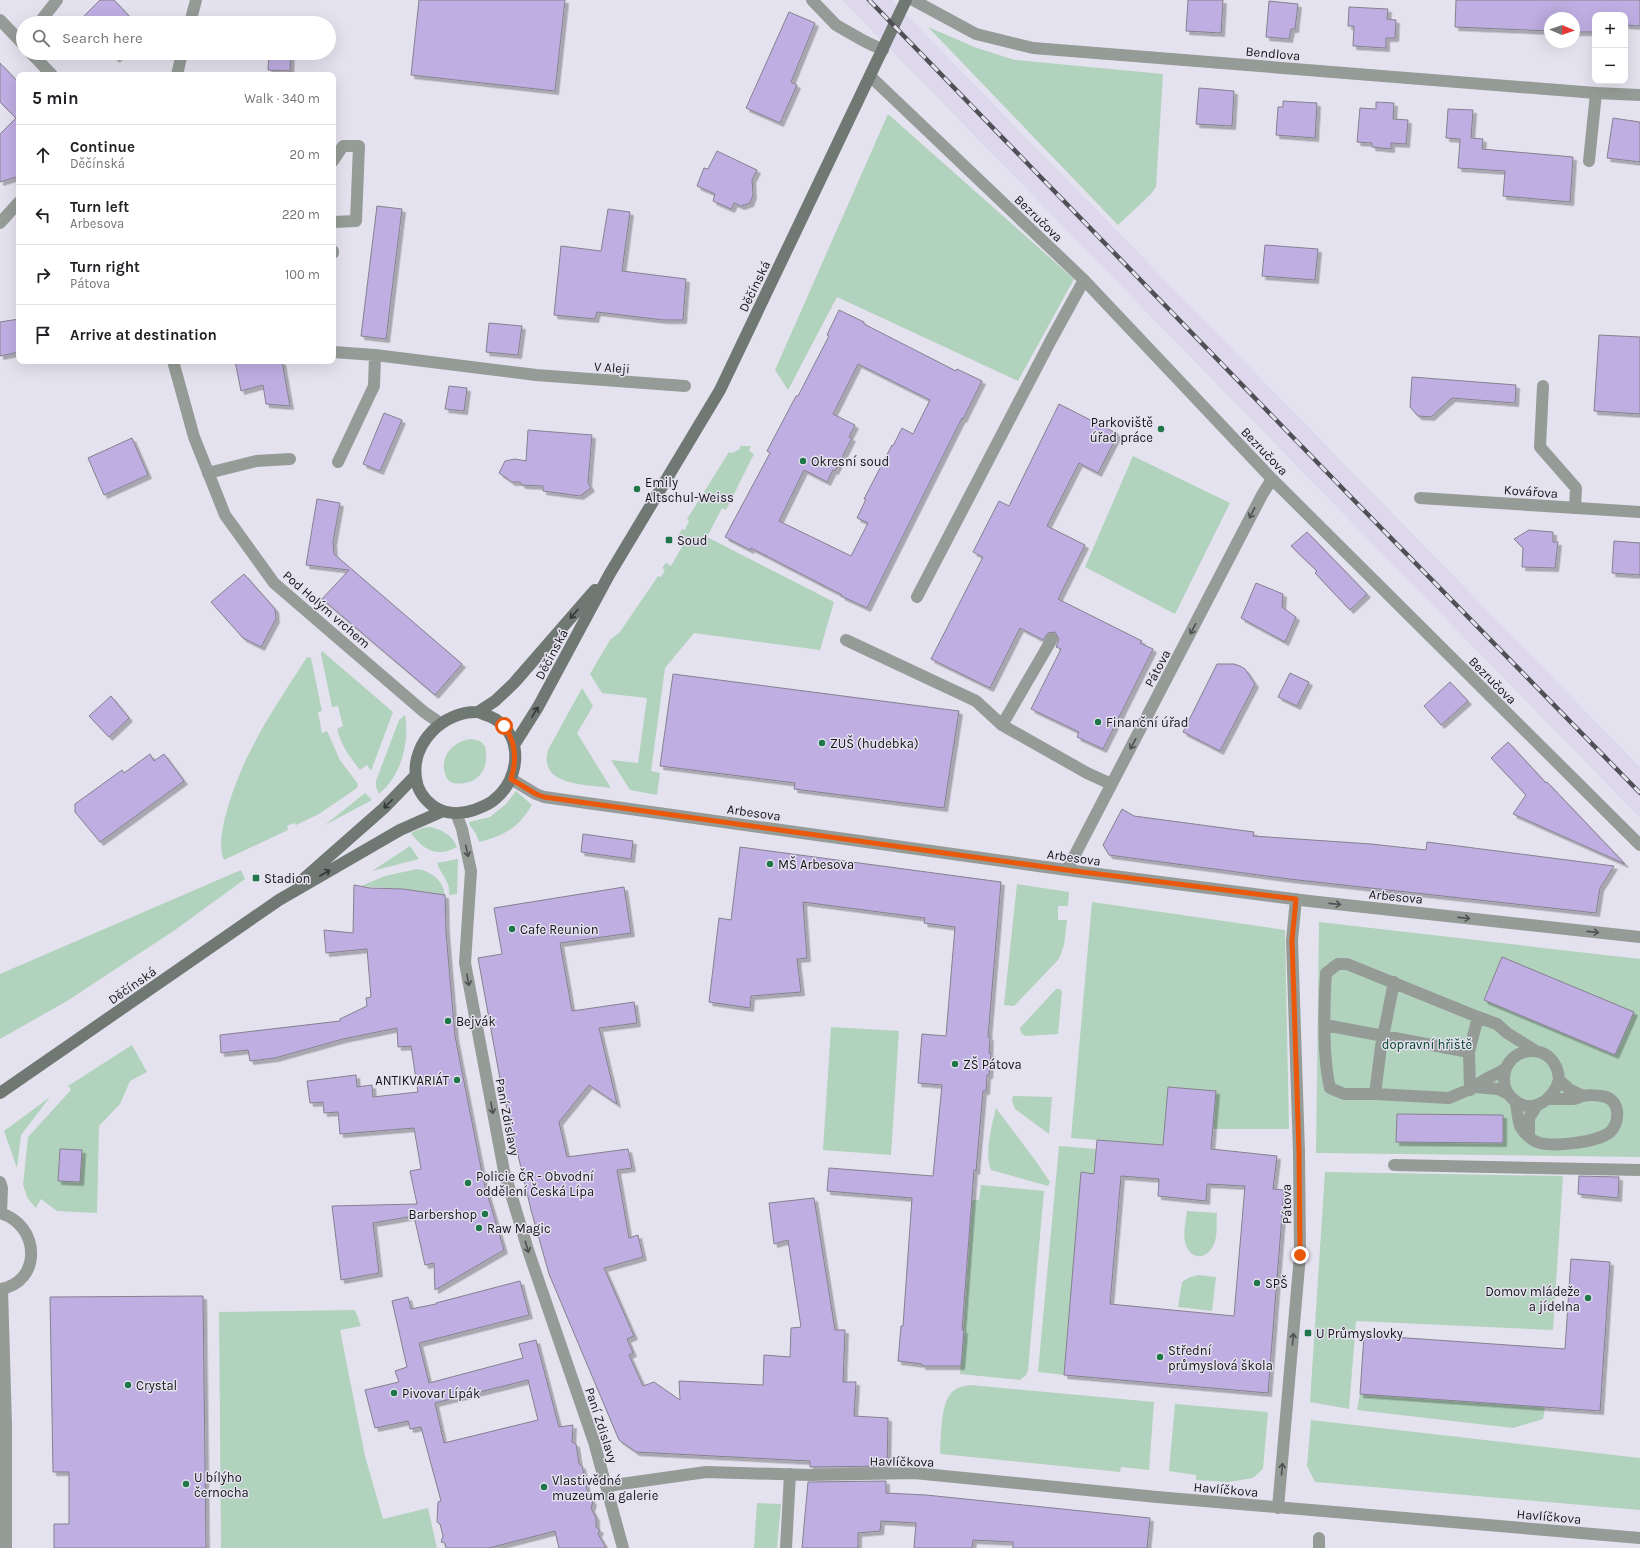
<!DOCTYPE html>
<meta charset="utf-8">
<style>
body{margin:0;font-family:Karla,sans-serif;background:#f2f2f2;color:#202124}
.controls{position:absolute;right:12px;top:12px;display:grid;overflow:hidden;border-radius:8px;box-shadow:0 4px 16px #0002}
.controls button{width:36px;height:36px;display:grid;place-items:center;padding:0;border:0;border-bottom:1px solid #e0e0e0;background:#fff;color:#202124;font:20px sans-serif}
.compass{position:absolute;left:1544px;top:12px;width:36px;height:36px;border-radius:50%;background:#fff;box-shadow:0 4px 16px #0002;rotate:92deg}
.stop{position:absolute;width:12px;height:12px;margin:-9px;border:3px solid #ea580c;border-radius:50%;background:#fff}
.stop.end{background:#ea580c;border-color:#fff;box-shadow:0 1px 4px #0008}
.list{margin:0;padding:0;list-style:none}
h2{display:flex;justify-content:space-between;align-items:center;height:52px;margin:0;padding:0 16px;font-size:17px}
h2 small{font-size:13px;font-weight:400;color:#757577}
.list li{display:grid;grid-template-columns:26px 1fr auto;gap:12px;align-items:center;box-sizing:border-box;height:60px;padding:0 16px;border-top:1px solid #e0e0e0}
.list b{display:block;font-size:15px;white-space:nowrap}
.list p{margin:0;font-size:13px;white-space:nowrap;color:#757577}
.list em{font-size:13px;font-style:normal;color:#757577}
.icon{flex:none;width:22px;height:22px;fill:none;stroke:currentColor;stroke-width:2;stroke-linecap:round;stroke-linejoin:round}
.map{position:relative;flex:none;width:1640px;height:1548px;overflow:hidden}
.search{position:absolute;background:#fff;box-shadow:0 4px 16px #0002;left:16px;top:16px;width:320px;height:44px;display:flex;align-items:center;gap:10px;box-sizing:border-box;padding:0 14px;border-radius:22px;color:#757577;font-size:15px}
.panel{position:absolute;background:#fff;box-shadow:0 4px 16px #0002;left:16px;top:72px;width:320px;height:292px;border-radius:8px}
.map>svg:first-child{display:block}
</style>
<div class="map">
<svg width="1640" height="1548" viewBox="0 0 1640 1548">
<defs>
<filter id="shadow"><feDropShadow dx="3.5" dy="3.5" stdDeviation="0" flood-color="#0004"/></filter>
</defs>
<rect width="100%" height="100%" fill="#e5e2ef"/>
<path fill="#ded8ed" d="M842,0H892L1640,767V818Z"/>
<path fill="#b1d2bc" d="M928,27L977,48L1015,60L1163,74L1156,187L1150,195L1118,225Z
M888,114L1074,279L1018,381L837,297L788,390L775,370Z
M740,446H751L749,451L754,454L726,510L722,508L707,537L834,602L820,650L694,633L665,668L651,771L660,773L657,795L630,790L611,760L638,763L647,698L602,693L590,674L610,640L620,632L658,576L661,577L665,570L662,568L666,563L671,566L683,545L676,539L682,529L685,530L689,521L687,519L699,500H702L705,493L704,492L729,452L732,453L740,449Z
M1133,456L1230,503L1175,614L1085,567Z
M322,651L393,712L371,771L367,765L360,770C349,756 342,747 337,729L343,726L338,706L332,707L321,654Z
M307,657L311,658L322,711L318,712L322,733L327,731L340,760L358,784L357,788L319,814L296,825L294,823L287,826L288,830L224,860C212,836 241,767 254,744C269,714 289,686 307,657Z
M582,688L593,706L577,733L611,788C587,784 538,787 548,750Z
M405,715C410,742 401,776 379,794L376,787V781L399,720Z
M471,739L480,741L485,746C489,763 483,781 464,783C460,784 453,784 449,781C446,778 445,774 444,770C442,753 455,741 471,739Z
M516,791L532,805C518,828 504,836 479,842L476,834L469,824V822L490,817L506,804Z
M365,793L372,800L325,825Z
M430,827C442,829 453,836 457,847C437,858 423,850 411,833L422,828Z
M410,846L419,859L372,871Z
M458,859L457,894L449,895C451,882 441,875 437,863Z
M417,869C431,871 443,880 445,895L403,889L361,886L385,876Z
M241,870L245,879L175,930L67,1001L0,1039V974Z
M1017,884L1069,892L1068,906H1058V920H1067L1064,945L1059,959L1014,1006L1004,1005Z
M1092,902L1285,930L1289,1129H1213L1216,1091L1168,1087L1163,1145L1071,1138Z
M1319,922L1640,959V1157L1316,1153Z
M1056,989H1060L1062,992L1058,1034L1025,1036L1021,1033L1020,1028Z
M831,1027L899,1031L891,1155L823,1150Z
M132,1045L147,1072L130,1081L120,1104L99,1126L97,1213L57,1211L41,1199L36,1208L28,1199L23,1185L28,1137L71,1090L68,1086Z
M1013,1096L1052,1097L1049,1134L1015,1109L1012,1101Z
M50,1097L21,1135L17,1168L4,1131Z
M996,1108L1035,1160L1050,1182L1048,1186L991,1170C984,1155 992,1124 996,1108Z
M1059,1146L1096,1149L1094,1174L1081,1173L1064,1375L1038,1372Z
M1325,1172L1563,1176L1553,1330L1356,1321L1349,1409L1310,1402Z
M981,1185L1044,1191L1028,1370L1026,1375L1020,1380L960,1374L972,1200H979Z
M1187,1211L1217,1213C1216,1222 1218,1236 1214,1244C1207,1261 1189,1260 1185,1242C1183,1234 1186,1219 1187,1211Z
M1199,1275L1216,1277L1212,1311L1178,1307L1182,1282L1190,1277Z
M355,1310L361,1326L340,1330L365,1456L383,1519L428,1508L437,1548H221L219,1312Z
M970,1385L1154,1402L1149,1470L1121,1467L1120,1472L941,1454L940,1451C941,1436 941,1402 952,1392C957,1387 964,1386 970,1385Z
M1360,1394L1545,1407L1543,1419L1513,1428L1357,1410Z
M1175,1404L1268,1412L1263,1469L1253,1478L1228,1482L1196,1480V1475L1169,1471Z
M1311,1420L1640,1458V1510L1315,1482L1307,1466Z
M757,1503L781,1504L777,1548H754Z"/>
<path fill="#beaee2" stroke="#85818e" fill-rule="evenodd" filter="url(#shadow)" d="M100,0H114L130,17L128,19L132,23H81L79,21Z
M419,0H565L555,91L411,75Z
M1188,0H1223L1221,33L1186,31Z
M1456,0H1640V26L1625,25V15H1595V32H1574V18H1550V31L1455,27Z
M1269,1L1298,4L1295,29H1291L1289,39L1266,37Z
M1349,7L1388,9L1387,19L1396,20L1395,38H1386V48L1353,46L1354,26H1348Z
M789,12L815,23L791,82L797,85L780,123L746,108Z
M272,17L293,18V23H271Z
M111,53H122L116,59Z
M269,53H291L290,71L268,70Z
M0,63L19,83V176L0,182V134L16,118L0,102Z
M1199,88L1234,91L1232,126L1196,124Z
M1283,101L1317,103L1315,138L1276,135L1278,107H1283Z
M1376,102L1394,103L1393,119L1408,120L1406,144L1391,143V149L1372,147V143L1357,142L1360,108L1376,109Z
M1448,109L1473,110L1471,138L1483,139L1482,149L1573,157L1570,202L1503,196L1505,171L1458,168L1460,139L1446,138Z
M1613,118L1640,122V162L1607,158Z
M717,151L757,170L752,180L753,195L750,203L741,206L734,203L731,209L713,201L715,194L697,186L704,168L708,169Z
M377,206L402,209L386,339L361,336Z
M608,209L630,212L622,271L686,279L683,320H663L597,312L595,319L554,315L561,246L601,251Z
M1265,245L1318,249L1315,280L1262,276Z
M839,310L864,322V324L956,371L957,369L982,381L963,419L962,418L867,608L841,596L842,595L751,548L750,550L725,537L770,453L767,451L796,396H798L829,336L827,335ZM858,364L930,400L913,434L902,428L893,446L892,445L864,499H866L857,518L868,523L851,556L779,521L804,470L827,482L833,470L835,471L852,438L849,437L855,425L833,414Z
M19,319V352L0,356V322Z
M489,323L522,326L518,355L486,352Z
M1599,335L1640,337V414L1594,411Z
M235,361H282L290,406L266,404L263,385L241,391Z
M1412,377L1516,385L1515,403L1452,398L1431,417L1418,416L1410,407Z
M449,386L467,388L464,411L445,409Z
M1059,404L1118,434L1098,473L1079,463L1047,526L1085,545L1058,599L1142,641L1140,643L1153,649L1103,749L1077,737L1079,732L1031,709L1061,649L1056,647L1059,639L1055,632L1048,633L1043,640L1020,628L990,688L931,659L983,557L973,552L999,501L1009,506Z
M384,413L402,420L380,471L363,464Z
M528,430L592,435L588,483L591,488L580,496L543,491V486L522,485L520,482H512L499,473L505,461L515,459L526,461Z
M132,438L148,475L104,495L88,458Z
M317,499L340,503L333,542L334,554L462,664L435,695L322,599L349,570L306,565Z
M1529,530L1553,532V542H1558L1555,568L1522,567L1523,548L1514,539Z
M1307,532L1367,594L1350,610L1315,573L1317,571L1291,546Z
M1614,541L1640,543V575L1612,573Z
M244,574L275,609L276,619L261,647L243,638L211,602Z
M1256,583L1283,594L1282,607L1296,617L1285,642L1241,618Z
M1217,664H1234L1240,666L1245,669L1255,684L1220,751L1183,732Z
M1290,673L1309,682L1297,706L1278,697Z
M673,674L959,711L944,808L794,789L795,783L660,766Z
M1450,682L1468,701L1441,725L1424,706Z
M111,696L129,718L109,737L89,716Z
M1508,742L1546,783L1547,782L1625,864L1513,814L1526,795L1491,758Z
M150,754L154,761L164,754L184,781L100,842L75,812V804L122,770L124,773Z
M1122,809L1134,816L1254,832L1253,836L1371,844L1426,850L1427,842L1614,866L1600,888L1596,913L1289,879L1109,855L1103,845Z
M583,834L633,841L631,859L581,852Z
M740,847L1001,882L988,1037H990L989,1053H991L989,1075H987L986,1091H983L976,1171L974,1170L962,1330H964L961,1366H922V1364L898,1361L901,1326H903L912,1198L827,1191L829,1168L933,1176L942,1085L918,1083L922,1034L946,1036L955,927L924,923L925,918L803,902L807,958L797,959L801,992L751,996L750,1008L709,1002L719,918L731,920Z
M354,885L370,888L403,889L445,895L446,932L455,1036L484,1183L504,1250L435,1290L434,1263L425,1265L414,1216L373,1223L379,1273L341,1280L332,1206L417,1204L410,1171L421,1169L414,1128L340,1134L338,1112L324,1113L323,1102L310,1103L307,1081L356,1075L357,1087L372,1085L373,1097L418,1092L411,1046L398,1047L397,1028L343,1039L275,1058L250,1061L248,1050L221,1053L220,1035L340,1021V1019L367,1006L366,998L371,997L367,949L326,953L324,930L353,933Z
M624,887L631,933L560,943L572,1011L634,1002L637,1023L599,1028L617,1104L589,1085L559,1122L567,1157L628,1149L632,1168L617,1170L629,1238L638,1235L643,1257L604,1268L634,1336L627,1339L633,1353L629,1355L643,1386L654,1382L680,1400L679,1381L763,1385L764,1355L790,1357L791,1328L801,1327L788,1240L774,1244L769,1203L814,1198L835,1330H845L843,1382H856L854,1416L888,1418L887,1466L810,1467V1461L636,1452L619,1440L549,1274L531,1210L500,1079L478,958L502,954L494,908Z
M1502,957L1634,1012L1615,1055L1484,1000Z
M1168,1087L1216,1091L1211,1149L1277,1156L1273,1189L1284,1190L1268,1393L1064,1375L1081,1172L1094,1174L1097,1140L1163,1145ZM1121,1176L1159,1179L1158,1196L1206,1201L1207,1184L1245,1186L1234,1316L1110,1304Z
M1397,1114L1503,1115V1143L1396,1142Z
M60,1149L82,1150L80,1182L58,1181Z
M1579,1176L1619,1177L1618,1198L1578,1194Z
M1571,1259L1610,1262L1600,1411L1360,1394L1364,1335L1565,1349Z
M520,1281L529,1315L419,1343L429,1383L523,1358L519,1344L536,1340L559,1427L573,1425L572,1442L576,1444L579,1464L582,1466L588,1494L593,1502L591,1508L596,1518V1527L600,1530L598,1534L606,1548H559L555,1531L489,1548H446L445,1543L441,1542L443,1536L440,1524L437,1522L438,1502L441,1501L421,1427L410,1429L408,1421L375,1428L365,1390L399,1382L395,1371L407,1367L392,1301L408,1297L411,1309L436,1304V1303ZM528,1380L538,1420L444,1443L435,1403Z
M203,1296L206,1548H54V1524H69V1472H53L50,1297Z
M886,1481V1493L926,1495L1150,1518L1147,1548H1013V1542L973,1540L972,1548H914L916,1523L881,1521L880,1531L858,1533V1548H802L808,1482Z"/>
<g fill="none" stroke-linecap="round" stroke-linejoin="round">
<path stroke="#959b97" stroke-width="12" d="M812,0L836,25L864,41L883,50
M39,23L57,0
M190,23L196,0
M177,75L182,53
M333,161L343,146H359L356,221L333,222
M1589,161L1596,93
M333,251V253
M333,352L375,355L374,386L338,462
M1543,386L1540,447L1576,488L1575,508
M208,473L256,461L290,459
M917,597L1051,340L1084,280
M846,640L976,701L1002,725L1087,773L1111,784
M1002,725L1052,639
M1325,1025L1469,1052
M1559,1080C1553,1102 1528,1117 1510,1096C1506,1092 1504,1086 1504,1079C1504,1044 1557,1039 1559,1080L1569,1089L1583,1096
M1475,1087C1483,1078 1495,1076 1505,1069
M1470,1090L1469,1052L1478,1017
M1375,1094L1381,1047L1394,982
M1508,1094L1498,1089L1475,1087L1449,1098L1375,1094H1344L1330,1088C1322,1055 1324,1007 1326,973L1338,964H1347L1478,1017L1497,1024L1507,1033L1536,1051
M1516,1102C1517,1108 1518,1124 1521,1128C1524,1133 1533,1141 1537,1142C1552,1148 1596,1142 1609,1133C1620,1124 1621,1102 1606,1097C1599,1095 1588,1095 1582,1096C1579,1097 1576,1099 1573,1099C1565,1099 1557,1099 1549,1099
M1529,1136V1118L1537,1105
M1394,1165L1640,1170
M1319,1548V1538"/>
<path stroke="#959b97" stroke-width="12" d="M913,0L976,34L1033,48L1596,93L1640,95
M0,20L23,44
M31,53L52,75
M870,76L1084,280L1272,479L1640,845
M0,223L19,202
M375,355L536,375L685,386
M173,361L194,437L225,515L274,583L424,712L440,723
M1420,498L1640,512
M511,779L536,794L544,797L1067,870L1309,901L1640,937
M456,813L462,829L471,871L465,963L504,1171L529,1253L594,1442L623,1548
M1067,870L1262,495L1272,479
M0,1182L2,1188L1,1213
M0,1213C41,1225 42,1283 0,1289
M2,1289L6,1425V1548
M607,1486L706,1472L810,1475L914,1473L1157,1497L1640,1538
M1278,1508L1300,1255L1299,1152L1292,940L1296,899
M786,1548L790,1474"/>
<path stroke="#707873" stroke-width="12" d="M478,712C483,714 490,716 495,719C524,737 520,779 495,799C489,805 481,807 474,810C460,815 445,814 433,806C424,799 417,789 416,778C411,743 443,711 478,712Z
M478,712L495,701L514,683L595,590
M514,745L538,707L609,575L720,390L906,0
M300,882L384,808L415,776
M0,1093L279,900L400,830L443,811"/>
<defs>
<path id="rail" d="M869,0L1346,492L1640,793"/>
</defs>
<use href="#rail" stroke="#514f56" stroke-width="4.5"/>
<use href="#rail" stroke="#e5e2ef" stroke-width="3" stroke-dasharray="9" stroke-linecap="butt"/>
</g>
<defs><path id="oneway-shaft" d="M-6 0H5M1.5-3L5.5 0L1.5 3" fill="none" stroke-width="1.6" stroke-linecap="round" stroke-linejoin="round"/></defs>
<g stroke="#4f5151">
<use href="#oneway-shaft" transform="translate(1252 513) rotate(117)"/>
<use href="#oneway-shaft" transform="translate(1193 629) rotate(117)"/>
<use href="#oneway-shaft" transform="translate(1133 744) rotate(118)"/>
<use href="#oneway-shaft" transform="translate(467 851) rotate(77)"/>
<use href="#oneway-shaft" transform="translate(1335 904) rotate(6)"/>
<use href="#oneway-shaft" transform="translate(1464 918) rotate(6)"/>
<use href="#oneway-shaft" transform="translate(1593 932) rotate(6)"/>
<use href="#oneway-shaft" transform="translate(468 980) rotate(79)"/>
<use href="#oneway-shaft" transform="translate(492 1108) rotate(79)"/>
<use href="#oneway-shaft" transform="translate(527 1247) rotate(73)"/>
<use href="#oneway-shaft" transform="translate(1293 1339) rotate(-85)"/>
<use href="#oneway-shaft" transform="translate(1282 1469) rotate(-85)"/>
</g>
<g stroke="#353738">
<use href="#oneway-shaft" transform="translate(574 614) rotate(131)"/>
<use href="#oneway-shaft" transform="translate(535 712) rotate(-58)"/>
<use href="#oneway-shaft" transform="translate(388 804) rotate(135)"/>
<use href="#oneway-shaft" transform="translate(325 873) rotate(-30)"/>
</g>
<g fill="none" stroke-linecap="round" stroke-linejoin="round">
<path stroke="#ea580c" stroke-width="5" d="M504,726C516,742 517,760 511,779L536,794L544,797L1067,870L1296,899L1292,940L1299,1152L1300,1255"/>
</g>
<g fill="#1f7649" stroke="#e5e2ef" stroke-width="1.5">
<circle cx="1161" cy="429" r="4"/>
<circle cx="803" cy="461" r="4"/>
<circle cx="637" cy="489" r="4"/>
<rect x="665" y="536" width="8" height="8" rx="2"/>
<circle cx="1098" cy="722" r="4"/>
<circle cx="822" cy="743" r="4"/>
<circle cx="770" cy="864" r="4"/>
<rect x="252" y="874" width="8" height="8" rx="2"/>
<circle cx="512" cy="929" r="4"/>
<circle cx="448" cy="1021" r="4"/>
<circle cx="955" cy="1064" r="4"/>
<circle cx="457" cy="1080" r="4"/>
<circle cx="468" cy="1183" r="4"/>
<circle cx="485" cy="1214" r="4"/>
<circle cx="479" cy="1228" r="4"/>
<circle cx="1257" cy="1283" r="4"/>
<circle cx="1588" cy="1298" r="4"/>
<rect x="1304" y="1329" width="8" height="8" rx="2"/>
<circle cx="1160" cy="1357" r="4"/>
<circle cx="128" cy="1385" r="4"/>
<circle cx="394" cy="1393" r="4"/>
<circle cx="186" cy="1484" r="4"/>
<circle cx="544" cy="1487" r="4"/>
</g>
<g text-anchor="middle" stroke-width="3" stroke-linejoin="round" paint-order="stroke">
<g font-size="13" fill="#151418" stroke="#e5e2ef">
<text transform="translate(1273 53) rotate(5)" y="5">Bendlova</text>
<text transform="translate(1039 218) rotate(44)" y="5">Bezručova</text>
<text transform="translate(754 286) rotate(-64)" y="5">Děčínská</text>
<text transform="translate(612 367) rotate(4)" y="5">V Aleji</text>
<text transform="translate(1265 451) rotate(46)" y="5">Bezručova</text>
<text transform="translate(1531 491) rotate(4)" y="5">Kovářova</text>
<text transform="translate(327 609) rotate(41)" y="5">Pod Holým vrchem</text>
<text transform="translate(551 654) rotate(-62)" y="5">Děčínská</text>
<text transform="translate(1157 668) rotate(-62)" y="5">Pátova</text>
<text transform="translate(1493 680) rotate(45)" y="5">Bezručova</text>
<text transform="translate(754 812) rotate(8)" y="5">Arbesova</text>
<text transform="translate(1074 857) rotate(8)" y="5">Arbesova</text>
<text transform="translate(1396 896) rotate(6)" y="5">Arbesova</text>
<text transform="translate(132 985) rotate(-35)" y="5">Děčínská</text>
<text transform="translate(508 1117) rotate(79)" y="5">Paní Zdislavy</text>
<text transform="translate(1286 1204) rotate(-91)" y="5">Pátova</text>
<text transform="translate(602 1425) rotate(72)" y="5">Paní Zdislavy</text>
<text transform="translate(902 1461) rotate(1)" y="5">Havlíčkova</text>
<text transform="translate(1226 1489) rotate(5)" y="5">Havlíčkova</text>
<text transform="translate(1549 1516) rotate(5)" y="5">Havlíčkova</text>
</g>
<g font-size="13" fill="#151418" stroke="#e5e2ef" text-anchor="start">
<text x="1153" y="427" text-anchor="end">Parkoviště<tspan x="1153" dy="15">úřad práce</tspan></text>
<text x="811" y="466">Okresní soud</text>
<text x="645" y="487">Emily<tspan x="645" dy="15">Altschul-Weiss</tspan></text>
<text x="677" y="545">Soud</text>
<text x="1106" y="727">Finanční úřad</text>
<text x="830" y="748">ZUŠ (hudebka)</text>
<text x="778" y="869">MŠ Arbesova</text>
<text x="264" y="883">Stadion</text>
<text x="520" y="934">Cafe Reunion</text>
<text x="456" y="1026">Bejvák</text>
<text x="963" y="1069">ZŠ Pátova</text>
<text x="449" y="1085" text-anchor="end">ANTIKVARIÁT</text>
<text x="476" y="1181">Policie ČR - Obvodní<tspan x="476" dy="15">oddělení Česká Lípa</tspan></text>
<text x="477" y="1219" text-anchor="end">Barbershop</text>
<text x="487" y="1233">Raw Magic</text>
<text x="1265" y="1288">SPŠ</text>
<text x="1580" y="1296" text-anchor="end">Domov mládeže<tspan x="1580" dy="15">a jídelna</tspan></text>
<text x="1316" y="1338">U Průmyslovky</text>
<text x="1168" y="1355">Střední<tspan x="1168" dy="15">průmyslová škola</tspan></text>
<text x="136" y="1390">Crystal</text>
<text x="402" y="1398">Pivovar Lípák</text>
<text x="194" y="1482">U bílýho<tspan x="194" dy="15">černocha</tspan></text>
<text x="552" y="1485">Vlastivědné<tspan x="552" dy="15">muzeum a galerie</tspan></text>
</g>
<g font-size="13" fill="#004526" stroke="#e5e2ef">
<text x="1427" y="1049">dopravní hřiště</text>
</g>
</g>
</svg>
<div class="controls">
<button>+</button>
<button>−</button>
</div>
<svg class="compass" viewBox="-18 -18 36 36"><path d="M0-13l5 13h-10z" fill="#e53935"/><path d="M0 13l5-13h-10z" fill="#757577"/></svg>
<div class="stop" style="left:504px;top:726px"></div>
<div class="stop end" style="left:1300px;top:1255px"></div>
<div class="search"><svg class="icon" aria-label="search" viewBox="0 0 24 24"><circle cx="10" cy="10" r="6"/><path d="M15 15l6 6"/></svg>Search here</div>
<section class="panel">
<h2>5 min<small>Walk · 340 m</small></h2>
<ul class="list">
<li><svg class="icon" aria-label="ahead" viewBox="0 0 24 24"><path d="M12 20V5M6 11l6-6 6 6"/></svg><div><b>Continue</b><p>Děčínská</p></div><em>20 m</em></li>
<li><svg class="icon" aria-label="left" viewBox="0 0 24 24"><path d="M17 20v-9H6M10 6l-5 5 5 5"/></svg><div><b>Turn left</b><p>Arbesova</p></div><em>220 m</em></li>
<li><svg class="icon" aria-label="right" viewBox="0 0 24 24"><path d="M7 20v-9h11M14 6l5 5-5 5"/></svg><div><b>Turn right</b><p>Pátova</p></div><em>100 m</em></li>
<li><svg class="icon" aria-label="arrive" viewBox="0 0 24 24"><path d="M6 21V4h12l-3 4 3 4H6"/></svg><div><b>Arrive at destination</b></div></li>
</ul>
</section>
</div>
